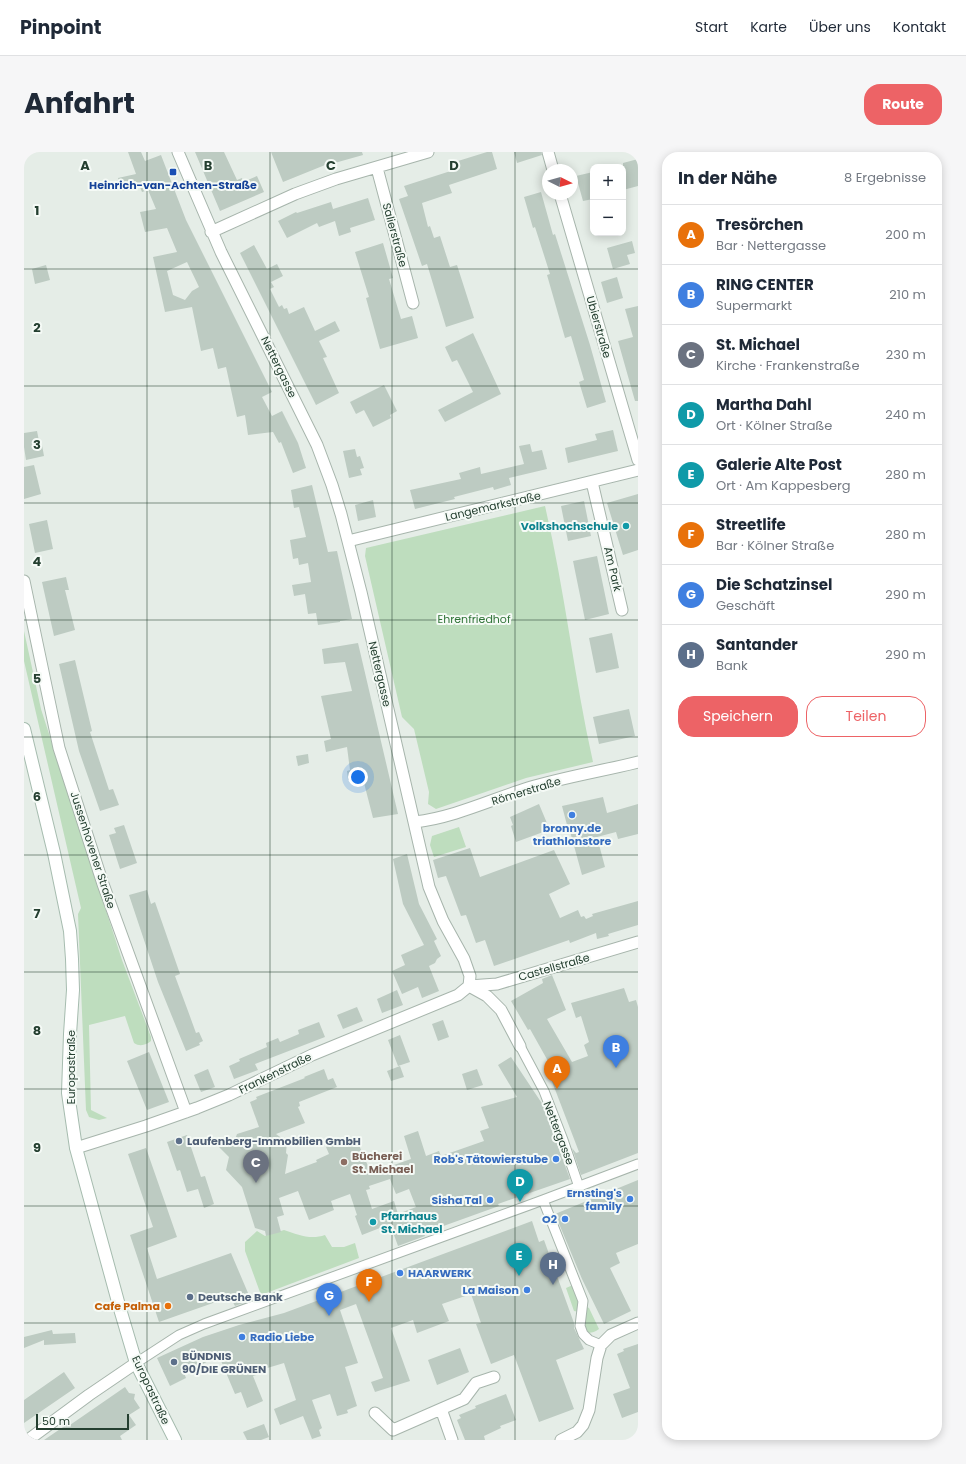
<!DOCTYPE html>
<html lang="de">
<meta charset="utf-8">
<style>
body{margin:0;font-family:Poppins,sans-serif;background:#f6f6f7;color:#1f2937}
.controls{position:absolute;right:12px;top:12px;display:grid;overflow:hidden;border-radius:8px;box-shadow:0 2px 10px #0003}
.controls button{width:36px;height:36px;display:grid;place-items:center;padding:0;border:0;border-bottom:1px solid #e0e1e3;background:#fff;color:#1f2937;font:20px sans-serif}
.compass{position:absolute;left:518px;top:12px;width:36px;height:36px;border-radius:50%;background:#fff;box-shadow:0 2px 10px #0003;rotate:95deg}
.scale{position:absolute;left:12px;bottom:10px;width:93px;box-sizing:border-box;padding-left:4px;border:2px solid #243f30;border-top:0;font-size:11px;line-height:14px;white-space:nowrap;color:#243f30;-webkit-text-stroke:3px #f5faf6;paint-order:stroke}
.you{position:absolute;left:334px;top:625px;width:14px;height:14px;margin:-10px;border:3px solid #fff;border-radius:50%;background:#1a73e8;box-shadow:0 0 0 6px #1a73e833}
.badge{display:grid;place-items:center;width:26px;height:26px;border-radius:50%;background:#ed6366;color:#fff;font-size:13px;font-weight:700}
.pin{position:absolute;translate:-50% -33px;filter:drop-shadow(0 1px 2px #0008)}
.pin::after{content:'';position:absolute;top:21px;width:14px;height:12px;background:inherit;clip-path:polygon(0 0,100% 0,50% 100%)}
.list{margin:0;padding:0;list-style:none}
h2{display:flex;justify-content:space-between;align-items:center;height:52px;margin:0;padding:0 16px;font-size:17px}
h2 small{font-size:13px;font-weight:400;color:#747a83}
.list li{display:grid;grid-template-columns:26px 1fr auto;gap:12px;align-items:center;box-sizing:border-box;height:60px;padding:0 16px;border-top:1px solid #e0e1e3}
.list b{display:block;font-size:15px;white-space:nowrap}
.list p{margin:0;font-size:13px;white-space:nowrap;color:#747a83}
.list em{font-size:13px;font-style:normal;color:#747a83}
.actions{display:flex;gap:8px;padding:12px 16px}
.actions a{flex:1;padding:9px 0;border:1px solid #ed6366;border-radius:16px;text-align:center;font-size:14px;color:#ed6366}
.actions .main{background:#ed6366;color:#fff}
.map{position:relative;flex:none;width:614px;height:1288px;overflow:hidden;border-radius:16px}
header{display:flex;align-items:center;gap:24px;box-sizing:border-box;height:56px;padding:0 20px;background:#fff;border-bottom:1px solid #e0e1e3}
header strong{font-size:19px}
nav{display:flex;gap:22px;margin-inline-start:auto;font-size:14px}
.intro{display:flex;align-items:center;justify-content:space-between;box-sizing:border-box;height:96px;padding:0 24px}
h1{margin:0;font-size:28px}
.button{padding:10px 18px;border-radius:16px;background:#ed6366;color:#fff;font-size:14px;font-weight:700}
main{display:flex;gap:24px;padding:0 24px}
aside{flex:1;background:#fff;border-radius:16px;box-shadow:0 2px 10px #0003}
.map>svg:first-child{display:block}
</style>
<header>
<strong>Pinpoint</strong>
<nav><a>Start</a><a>Karte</a><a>Über uns</a><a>Kontakt</a></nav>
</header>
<div class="intro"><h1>Anfahrt</h1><a class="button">Route</a></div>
<main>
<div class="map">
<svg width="614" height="1288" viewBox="0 0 614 1288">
<rect width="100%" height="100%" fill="#e5ede7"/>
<path fill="#beddbe" d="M521,354C541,439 550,525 569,610L502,626L412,657L404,652L405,640L390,577L378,565L341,404L342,396Z
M0,479L17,557L98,808L127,885V889C122,893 116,895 110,891L101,864L65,873L67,958L83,966L75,968L65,965L62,958L54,762L57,756L0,509Z
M435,675L442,695L410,705L406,693L408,684Z
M260,1078C274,1083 287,1088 301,1083L308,1095H320L331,1091L335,1106L237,1143L221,1099V1090L233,1079L241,1084Z
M549,1133L557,1149L555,1160L550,1159L542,1136Z
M563,1155L565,1156L575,1177C571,1180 567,1181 562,1181L559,1173Z"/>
<path fill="#bdcbc2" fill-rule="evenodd" d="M104,0H117L121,9L137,3L162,68L248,240L238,245L248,264L258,259L274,291L282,316L269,321L257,290L255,291L249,280L224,283L221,263L213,265L202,215L194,217L189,196L177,199L168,155L141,160L129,105L153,100L143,76L121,80L116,60L132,57L124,38L118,40L116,35L98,39L94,26L112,22ZM163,110L175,135L168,139L161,148L149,143L143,119Z
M171,0H200L213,28L218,26L219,30L233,24L240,40L196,59Z
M247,0H338L339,3L307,12L306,11L259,30Z
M463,0H468L473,17L425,33L428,41L398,51L404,75L406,74L410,86L416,84L426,115L433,113L450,166L422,175L403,112L398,114L375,47L384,44L380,34L436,16L434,9Z
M490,0H517L518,3L493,11Z
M614,7V34L599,38V11Z
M569,20V47L559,49L552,24Z
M517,40L529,83L531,82L566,193L582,250L563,256L555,230L560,228L547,184L541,186L523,123L526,122L511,75L509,76L500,45Z
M344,46L351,68L326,76L327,80L315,84L311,69L295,75L293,71L263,86L254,69L272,60L273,61L307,50L309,57Z
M608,89L611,101L603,103L606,112L589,117L583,96Z
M359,91L369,126L365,127L377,167L388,164L394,186L356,197L342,146L345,145L331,100Z
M230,93L243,117L253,112L259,124L247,130L250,135L246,137L255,155L258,153L260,157L263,156L265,162L280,155L291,179L311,169L316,179L295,189L303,205L299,206L315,241L292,253L216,101Z
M22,113L26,128L11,132L8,117Z
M593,125L599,146L583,151L577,130Z
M614,154V249H611L594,189L609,185L601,157Z
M449,181L477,242L421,270L414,258L449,240L433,208L428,210L421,195Z
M360,233L373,259L366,263L367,266L349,275L340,258L332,262L326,250Z
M589,278L594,299L544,311L541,296L573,288L571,282Z
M13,279L16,294L18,293L20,304L2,308L0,295V281Z
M506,292L508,300L518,298L523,317L485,326L487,333L470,338L469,335L430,345L431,347L391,357L386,338L437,327L435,321L456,315L457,322L500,312L495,294Z
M331,297L333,305L336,304L340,316L336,317L338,323L325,326L319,299Z
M10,313L17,342L0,347V315Z
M288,333L304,400L313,399L328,467L316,469V470L294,473L292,461L284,462L281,442L270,444L268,433L287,430L284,411L275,413L274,406L269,407L266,388L282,385L275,355L270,356L267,338Z
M614,342V398L599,403L583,351Z
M349,348L352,365L334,369L331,353Z
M560,349L567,384L544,389L537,354Z
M23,368L29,397L11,401L5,372Z
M573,404L585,462L561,468L549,409Z
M42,425L45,438H41L51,478L30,484L18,430Z
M588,481L595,516L572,521L565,486Z
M334,491L374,662L349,666L339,627L324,628L323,619L326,618L323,595L302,600L300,589L307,587L297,544L328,539L321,510L300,512L298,497Z
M51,508L68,579L66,580L85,638L89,637L95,653L76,659L55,599L35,512Z
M605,557L611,584L575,592L569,565Z
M284,602L285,611L274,614L272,604Z
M579,645L583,661L614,652V682L594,687L592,680L573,685L581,715L558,723L544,672L543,673L538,654Z
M515,652L525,676L521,677L522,679L492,690L487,674L489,673L486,665Z
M100,673L113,711L96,717L85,683L92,681L90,676Z
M446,696L456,725L530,698L546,732L525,742L536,766L554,758L557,765L560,764L562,767L569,764L568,762L614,749V773L584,782L585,784L573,787L572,781L546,791L545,788L470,814L461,788L452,791L442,763L437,764L422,724L414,726L409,708Z
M383,702L395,752L413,787L410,789L417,804L413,807L411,811L405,814L415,839L398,846L394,835L378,842L368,819L381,813L377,803L400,793L379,752L369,707Z
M123,738L127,752L131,750L156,822L151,824L164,859L172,881L175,880L179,889L175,891L176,893L162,899L134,830L105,743Z
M528,823L542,858L523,867L548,910L564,904L560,893L565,890L557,864L552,866L547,851L600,836L605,850L612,848L614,855V1001L557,1023L548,996L552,1001L555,1000L524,919L529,918L506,877L504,878L487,849L519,831L518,827Z
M373,838L379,853L358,861L353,847Z
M333,855L339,869L319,877L313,863Z
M419,868L425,885L414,889L408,872Z
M295,870L301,885L231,912L234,918L210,927L205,914L216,909L215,907L243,895L242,891L254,886L256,890L275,882L274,878Z
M376,883L386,910L374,914L364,888Z
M125,900L145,950L123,958L103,909Z
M487,905L519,953L546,1027L474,1052L475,1054L400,1081L401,1084L374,1094L366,1072L338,1083L331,1064L333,1063L326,1042L307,1049L310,1058L285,1068L274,1039L255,1046L260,1063L253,1065L257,1080L242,1084L241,1079L231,1076L218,1035L202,1018L205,1005L195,995L210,990L213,982L235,975L226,950L233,947L232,945L281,926L280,925L300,917L304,928L309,926L313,935L275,950L276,954L274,955L281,971L252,982L263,990L262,1001L264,1003L261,1022L290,1011L293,1010L292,1008L305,1002L302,995L331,984L347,1021L387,1007L380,984L394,979L402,1004L415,999L417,1004L460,989L456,979L465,976L457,955L493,945L474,913ZM366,1027L372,1042L385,1037L392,1055L374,1062L370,1049L348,1057L342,1038L346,1037L345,1034Z
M376,914L380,925L367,929L363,919Z
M184,917L191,935L177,940L170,923Z
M453,917L459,933L443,938L438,922Z
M163,983L177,1025L181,1024L190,1052L180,1056L174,1037L163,1040L156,1018L153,1019L143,990Z
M122,996L153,1085L123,1096L133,1127L207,1101L227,1148L211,1154L206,1145L135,1170L106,1083L129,1075L104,1002Z
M614,1028V1092L592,1101L596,1111L586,1116L607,1159L580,1172L558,1127L531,1062Z
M508,1069L515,1090L520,1088L550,1171V1176L560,1197L532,1208L550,1257L515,1270L490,1203L467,1212L452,1172L457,1171L447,1142L418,1152L425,1169L393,1181L389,1168L367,1176L386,1229L351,1240L347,1230L359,1226L332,1152L316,1158L334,1211L321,1215L333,1254L323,1258L324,1261L313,1264L306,1242L288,1248L298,1276L295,1278L297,1284L288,1287L279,1264L256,1273L250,1257L272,1248L260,1211L240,1217V1220L229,1224L239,1249L223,1256L217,1240L211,1242L195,1204L160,1221L162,1226L146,1234L133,1206L179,1185L215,1173L260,1161Z
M28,1178L29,1182L51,1181L52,1191L20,1193V1188L0,1196V1185Z
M614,1192V1260L598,1266L589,1242L606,1236L593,1202L600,1199L599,1197Z
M436,1196L445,1220L413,1233L404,1208Z
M40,1220L51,1236L0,1271V1248Z
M101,1235L105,1241L111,1242L110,1247L116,1256L105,1263L112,1273L96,1284L98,1288H20L45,1271L46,1273Z
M482,1242L492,1268L476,1274L477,1276L460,1284L461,1288H441L433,1268L437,1266L435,1263L452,1256L451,1254Z
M240,1272L245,1285L237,1288H223L219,1280Z"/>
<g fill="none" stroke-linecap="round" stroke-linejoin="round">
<defs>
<path id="pedestrian" d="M496,894L520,939L539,988L555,1035
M519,1048L559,1149L556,1174L559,1182L565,1188L577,1193
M112,1211L155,1183L180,1172L519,1048L614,1012"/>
<path id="minor" d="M154,0L197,100L293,293L308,333L317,362L337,440L405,735L419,769L440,807L446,824L445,834
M524,0L529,18
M353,16L389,151
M536,42L614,308
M187,80L271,42L312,27L404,0
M568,330L598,458
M324,389L614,318
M0,429L35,596L79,732L162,960
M391,670C431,665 466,648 504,636C540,625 578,619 614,610
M445,834L473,832L614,790
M445,834L463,844L477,858L496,894
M52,996L122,974L173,956L205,943L288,903L434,843L445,834
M351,1261L369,1278L417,1257
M4,1288L65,1243L112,1211
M428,1288L417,1257L440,1247L452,1231L470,1225
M537,1288L553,1280L559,1273L565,1258L573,1206L577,1193L587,1183L614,1171"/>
<path id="secondary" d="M0,577L30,701L46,779L48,807L49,838L46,882L44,941L52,996L96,1157L112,1211L151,1288"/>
</defs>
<use href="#pedestrian" stroke="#a7b5ac" stroke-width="11"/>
<use href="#minor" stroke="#a7b5ac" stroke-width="13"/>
<use href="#secondary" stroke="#a6bcaf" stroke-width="14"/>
<use href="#pedestrian" stroke="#fff" stroke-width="9"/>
<use href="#minor" stroke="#fff" stroke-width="11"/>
<use href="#secondary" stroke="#fff" stroke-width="12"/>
</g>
<path fill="none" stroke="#243f30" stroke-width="1" stroke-opacity="0.55" d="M123,0V1288M246,0V1288M368,0V1288M491,0V1288M0,117H614M0,234H614M0,351H614M0,468H614M0,585H614M0,703H614M0,820H614M0,937H614M0,1054H614M0,1171H614"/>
<rect fill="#1a4fb4" stroke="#f5faf6" stroke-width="1.5" x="145" y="16" width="8" height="8" rx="2"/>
<g fill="#0f9aa8" stroke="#f5faf6" stroke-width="1.5">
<circle cx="602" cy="374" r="4"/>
<circle cx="349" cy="1070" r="4"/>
</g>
<g fill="#3f7fe0" stroke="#f5faf6" stroke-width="1.5">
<circle cx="548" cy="663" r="4"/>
<circle cx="532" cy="1007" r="4"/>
<circle cx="606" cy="1047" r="4"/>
<circle cx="466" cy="1048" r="4"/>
<circle cx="541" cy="1067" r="4"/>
<circle cx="376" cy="1121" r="4"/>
<circle cx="503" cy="1138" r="4"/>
<circle cx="218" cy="1185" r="4"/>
</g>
<g fill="#5c6f8a" stroke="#f5faf6" stroke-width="1.5">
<circle cx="155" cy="989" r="4"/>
<circle cx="166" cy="1145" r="4"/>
<circle cx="150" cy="1210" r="4"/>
</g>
<circle fill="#8d6e63" stroke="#f5faf6" stroke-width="1.5" cx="320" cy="1010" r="4"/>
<circle fill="#e8710a" stroke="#f5faf6" stroke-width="1.5" cx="144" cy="1154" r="4"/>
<g text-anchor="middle" stroke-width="4" stroke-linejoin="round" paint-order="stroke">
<g font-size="11" font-weight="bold" fill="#164399" stroke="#f5faf6">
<text x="149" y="37">Heinrich-van-Achten-Straße</text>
</g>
<g font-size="11" fill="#243f30" stroke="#f5faf6">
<text transform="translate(371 83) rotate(75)" y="4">Salierstraße</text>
<text transform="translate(575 175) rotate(74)" y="4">Ubierstraße</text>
<text transform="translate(255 215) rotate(64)" y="4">Nettergasse</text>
<text transform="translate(469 354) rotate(-13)" y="4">Langemarkstraße</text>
<text transform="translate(589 417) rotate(77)" y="4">Am Park</text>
<text transform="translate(356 522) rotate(77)" y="4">Nettergasse</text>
<text transform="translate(502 639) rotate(-17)" y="4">Römerstraße</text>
<text transform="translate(69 698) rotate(72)" y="4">Jussenhovener Straße</text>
<text transform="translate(530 815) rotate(-16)" y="4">Castellstraße</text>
<text transform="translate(47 915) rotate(-90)" y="4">Europastraße</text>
<text transform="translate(251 921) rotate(-26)" y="4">Frankenstraße</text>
<text transform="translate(535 981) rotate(69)" y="4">Nettergasse</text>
<text transform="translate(127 1238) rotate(65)" y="4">Europastraße</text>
</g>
<g font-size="11" font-weight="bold" fill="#0d838f" stroke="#f5faf6" text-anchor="end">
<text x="594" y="378">Volkshochschule</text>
<text x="357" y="1068" text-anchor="start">Pfarrhaus<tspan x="357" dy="13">St. Michael</tspan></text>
</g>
<g font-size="11" fill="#307438" stroke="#f5faf6">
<text x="450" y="471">Ehrenfriedhof</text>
</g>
<g font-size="11" font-weight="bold" fill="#366cbe" stroke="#f5faf6" text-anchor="end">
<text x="548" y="680" text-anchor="middle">bronny.de<tspan x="548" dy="13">triathlonstore</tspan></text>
<text x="524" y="1011">Rob's Tätowierstube</text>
<text x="598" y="1045">Ernsting's<tspan x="598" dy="13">family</tspan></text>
<text x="458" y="1052">Sisha Tal</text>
<text x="533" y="1071">O2</text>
<text x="384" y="1125" text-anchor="start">HAARWERK</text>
<text x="495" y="1142">La Maison</text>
<text x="226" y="1189" text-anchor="start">Radio Liebe</text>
</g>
<g font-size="11" font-weight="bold" fill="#4e5e75" stroke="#f5faf6" text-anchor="start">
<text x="163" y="993">Laufenberg-Immobilien GmbH</text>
<text x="174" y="1149">Deutsche Bank</text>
<text x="158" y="1208">BÜNDNIS<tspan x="158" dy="13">90/DIE GRÜNEN</tspan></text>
</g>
<g font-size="11" font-weight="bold" fill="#785e54" stroke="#f5faf6" text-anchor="start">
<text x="328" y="1008">Bücherei<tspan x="328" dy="13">St. Michael</tspan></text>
</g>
<g font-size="11" font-weight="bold" fill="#c56008" stroke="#f5faf6" text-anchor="end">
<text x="136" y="1158">Cafe Palma</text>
</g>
</g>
<g font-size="13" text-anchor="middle" font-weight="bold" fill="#243f30" stroke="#f5faf6" stroke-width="4" stroke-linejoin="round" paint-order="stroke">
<text x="61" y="18">A</text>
<text x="184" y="18">B</text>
<text x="307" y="18">C</text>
<text x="430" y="18">D</text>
<text x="13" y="63">1</text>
<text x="13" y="180">2</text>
<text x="13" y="297">3</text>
<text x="13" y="414">4</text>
<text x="13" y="531">5</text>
<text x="13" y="649">6</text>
<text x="13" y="766">7</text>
<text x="13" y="883">8</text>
<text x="13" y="1000">9</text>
</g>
</svg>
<div class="controls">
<button>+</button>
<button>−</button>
</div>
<svg class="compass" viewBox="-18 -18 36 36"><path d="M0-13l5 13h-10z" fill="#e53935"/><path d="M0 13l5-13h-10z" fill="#747a83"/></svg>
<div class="scale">50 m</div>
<div class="you"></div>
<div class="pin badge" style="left:533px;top:937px;background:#e8710a">A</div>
<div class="pin badge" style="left:592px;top:916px;background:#3f7fe0">B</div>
<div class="pin badge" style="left:232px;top:1031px;background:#6b7280">C</div>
<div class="pin badge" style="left:496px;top:1050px;background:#0f9aa8">D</div>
<div class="pin badge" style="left:495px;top:1124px;background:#0f9aa8">E</div>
<div class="pin badge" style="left:345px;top:1150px;background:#e8710a">F</div>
<div class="pin badge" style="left:305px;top:1164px;background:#3f7fe0">G</div>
<div class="pin badge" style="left:529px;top:1133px;background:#5c6f8a">H</div>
</div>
<aside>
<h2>In der Nähe<small>8 Ergebnisse</small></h2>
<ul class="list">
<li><span class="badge" style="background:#e8710a">A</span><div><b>Tresörchen</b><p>Bar · Nettergasse</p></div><em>200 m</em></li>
<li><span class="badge" style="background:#3f7fe0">B</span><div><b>RING CENTER</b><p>Supermarkt</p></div><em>210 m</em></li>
<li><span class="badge" style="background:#6b7280">C</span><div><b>St. Michael</b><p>Kirche · Frankenstraße</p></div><em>230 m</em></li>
<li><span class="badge" style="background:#0f9aa8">D</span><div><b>Martha Dahl</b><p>Ort · Kölner Straße</p></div><em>240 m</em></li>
<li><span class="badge" style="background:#0f9aa8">E</span><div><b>Galerie Alte Post</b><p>Ort · Am Kappesberg</p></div><em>280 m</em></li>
<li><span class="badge" style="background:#e8710a">F</span><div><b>Streetlife</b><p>Bar · Kölner Straße</p></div><em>280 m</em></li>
<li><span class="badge" style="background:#3f7fe0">G</span><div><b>Die Schatzinsel</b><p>Geschäft</p></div><em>290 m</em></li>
<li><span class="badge" style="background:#5c6f8a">H</span><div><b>Santander</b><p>Bank</p></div><em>290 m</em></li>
</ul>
<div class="actions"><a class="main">Speichern</a><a>Teilen</a></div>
</aside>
</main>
